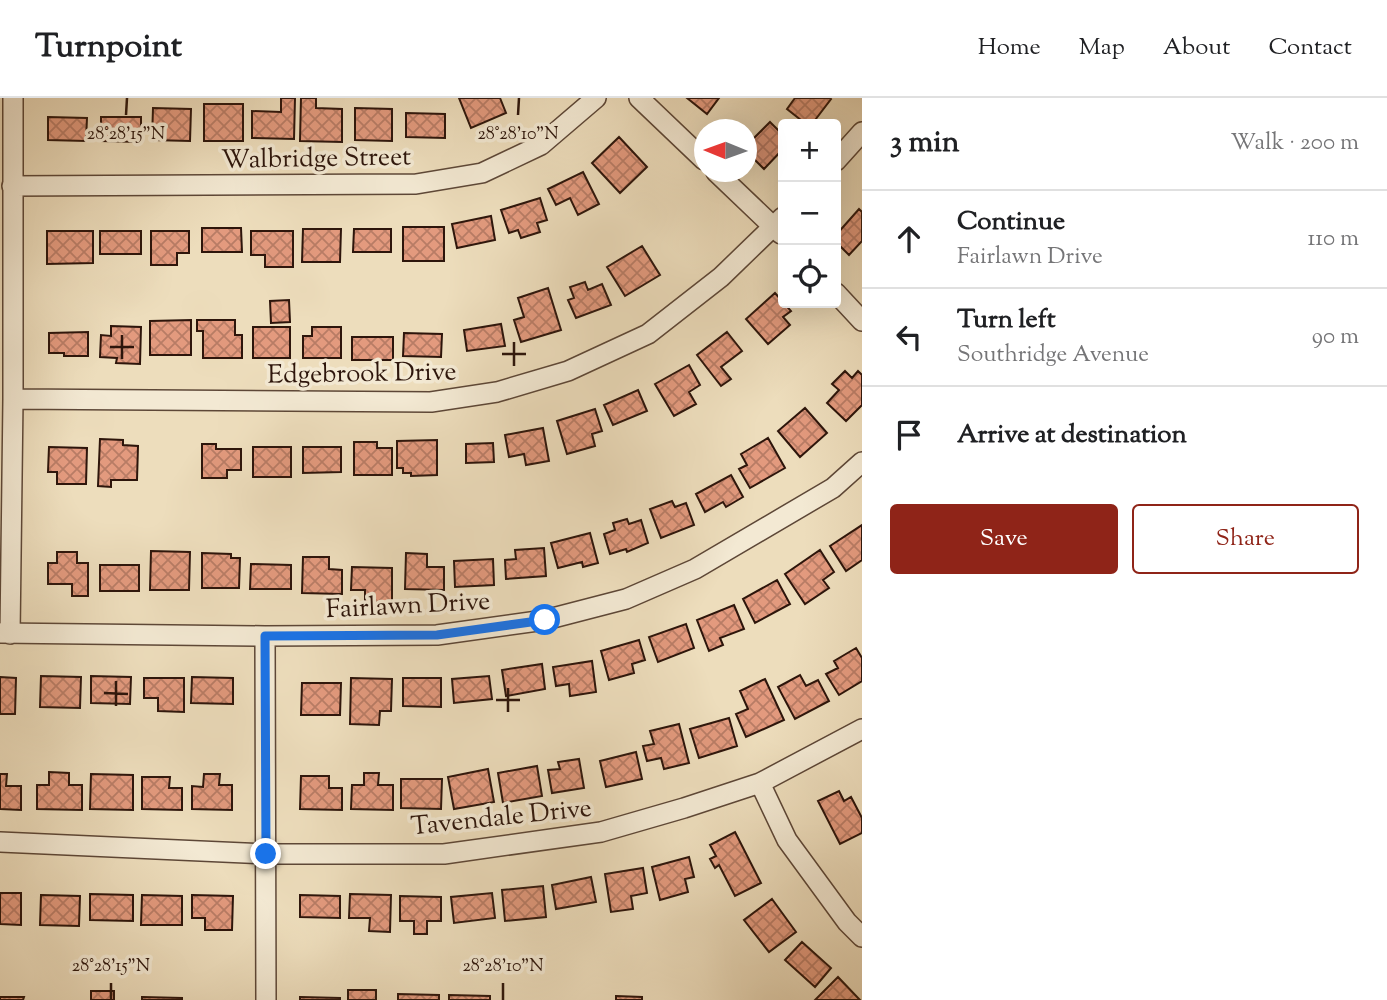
<!DOCTYPE html>
<meta charset="utf-8">
<style>
body{margin:0;font-family:"Sorts Mill Goudy",serif;background:#f6f6f6;color:#202124}
.controls{position:absolute;right:21px;top:21px;display:grid;overflow:hidden;border-radius:7px;box-shadow:0 7px 28px #0002}
.controls button{width:63px;height:63px;display:grid;place-items:center;padding:0;border:0;border-bottom:2px solid #e0e0e0;background:#fff;color:#202124;font:35px sans-serif}
.compass{position:absolute;left:694px;top:21px;width:63px;height:63px;border-radius:50%;background:#fff;box-shadow:0 7px 28px #0002;rotate:271deg}
.stop{position:absolute;width:21px;height:21px;margin:-16px;border:5px solid #1a73e8;border-radius:50%;background:#fff}
.stop.end{background:#1a73e8;border-color:#fff;box-shadow:0 2px 7px #0008}
.list{margin:0;padding:0;list-style:none}
h2{display:flex;justify-content:space-between;align-items:center;height:91px;margin:0;padding:0 28px;font-size:30px}
h2 small{font-size:23px;font-weight:400;color:#757577}
.list li{display:grid;grid-template-columns:46px 1fr auto;gap:21px;align-items:center;box-sizing:border-box;height:98px;padding:0 28px;border-top:2px solid #e0e0e0}
.list b{display:block;font-size:26px;white-space:nowrap}
.list p{margin:0;font-size:23px;white-space:nowrap;color:#757577}
.list em{font-size:23px;font-style:normal;color:#757577}
.actions{display:flex;gap:14px;padding:21px 28px}
.actions a{flex:1;padding:16px 0;border:2px solid #8f2418;border-radius:7px;text-align:center;font-size:24px;color:#8f2418}
.actions .main{background:#8f2418;color:#fff}
.icon{flex:none;width:38px;height:38px;fill:none;stroke:currentColor;stroke-width:2;stroke-linecap:round;stroke-linejoin:round}
.map{position:relative;flex:none;width:862px;height:902px;overflow:hidden}
header{display:flex;align-items:center;gap:42px;box-sizing:border-box;height:98px;padding:0 35px;background:#fff;border-bottom:2px solid #e0e0e0}
header strong{font-size:33px}
nav{display:flex;gap:38px;margin-inline-start:auto;font-size:24px}
main{display:flex}
aside{flex:1;background:#fff}
.map>svg:first-child{display:block}
</style>
<header>
<strong>Turnpoint</strong>
<nav><a>Home</a><a>Map</a><a>About</a><a>Contact</a></nav>
</header>
<main>
<div class="map">
<svg width="862" height="902" viewBox="0 0 862 902">
<defs>
<pattern id="building-cross-hatch" width="8" height="8" patternUnits="userSpaceOnUse" patternTransform="scale(1.75)"><rect width="8" height="8" fill="#e39a7e"/><path d="M0 0l8 8M0 8l8-8" fill="none" stroke="#b87c65"/></pattern>
</defs>
<rect width="100%" height="100%" fill="#edddbc"/>
<filter id="stains"><feTurbulence type="fractalNoise" baseFrequency=".00286" numOctaves="4"/><feColorMatrix values="0 0 0 0 .2 0 0 0 0 .09 0 0 0 0 .02 0 0 0 .5 -.17"/></filter>
<radialGradient id="worn" r=".72"><stop offset=".6" stop-color="#630" stop-opacity="0"/><stop offset="1" stop-color="#630" stop-opacity=".3"/></radialGradient>
<path fill="url(#building-cross-hatch)" stroke="#2d150b" stroke-width="2" d="M281,0H295L294,41L252,40V13L281,14Z
M301,0H316V10L342,11V44L300,43Z
M459,0H500L506,15L471,30Z
M687,0H719L707,16Z
M795,0H830L831,1L812,26H806L787,11Z
M204,6H243V43H204Z
M153,10L191,11L190,43L152,42Z
M355,10L392,11V43L355,42Z
M406,15L445,16V40L406,39Z
M48,19L87,20L86,43L48,42Z
M101,19H141V44L101,43Z
M770,24L783,37V51L764,71L746,53V48Z
M619,39L647,69L620,95L592,65Z
M583,74L599,106L578,117L570,100L556,107L548,91Z
M540,100L547,122L537,125L540,134L521,140L518,132L509,135L501,112Z
M859,111L862,114V143L849,157L836,144V137Z
M491,118L495,142L457,150L452,126Z
M403,129H444V163H403Z
M202,130H241L242,154H202Z
M303,131H341L340,164H302Z
M354,131H391V154H353Z
M47,133H93V165L47,166Z
M100,133H141V156H100Z
M151,133H189V155H177V167H151Z
M251,133H293V169H265V157H251Z
M642,148L660,177L625,198L607,169Z
M585,184L588,192L602,186L611,207L576,220L568,202L574,200L570,189Z
M548,190L561,232L521,244L514,222L524,219L518,200Z
M775,195L791,213L783,219L790,227L768,246L746,221Z
M289,202L290,224L271,225L270,203Z
M191,222V257H150V223Z
M197,222H235V237H242V260H203V233H197Z
M501,226L505,248L467,253L464,232Z
M111,228L141,229L140,266L116,265L117,260L100,259L101,237L111,238Z
M253,229H290V260H253Z
M312,229H341V260H303V238H312Z
M88,234V258H64V255H49V235Z
M727,234L742,253L721,269L731,281L721,288L697,257Z
M404,235L442,236L441,259L403,258Z
M352,239H393V262H352Z
M689,267L700,287L689,294L696,306L674,318L655,286Z
M845,273L852,280L858,273L862,277V307L846,323L827,305L839,292L832,286Z
M638,292L647,313L613,327L604,307Z
M805,310L827,335L800,359L778,333Z
M595,311L602,333L592,336L595,348L567,356L557,323Z
M543,330L549,363L526,367L524,356L509,359L505,337Z
M768,340L785,370L750,390L739,371L747,367L741,356Z
M100,341L123,342V347L138,348L137,382H111V389L98,388Z
M437,342V377L411,378V375H403V370H397V343Z
M354,344H377V350H392V377H354Z
M493,345L494,364L466,365V346Z
M202,346H216V351H241V372H227V380H202Z
M49,349L87,350L86,386H57V374H48Z
M253,349H291V379H253Z
M303,349H341V374L303,375Z
M731,377L743,399L726,409L723,404L705,414L696,396Z
M672,403L675,409L686,405L694,427L661,440L650,411Z
M627,421L629,426L641,422L648,445L627,454L626,451L610,456L604,436L615,432L613,425Z
M862,427V462L846,473L830,448Z
M590,435L598,465L583,469L582,464L558,470L551,445Z
M544,450L546,478L506,481L505,462L516,461L515,452Z
M820,452L834,474L823,482L829,490L805,506L785,476Z
M151,453L190,454L189,492H150Z
M57,454H77V465H88V498H72V486H48V465H57Z
M202,455L231,456V460H240L239,490H202Z
M406,455L427,456V469H444V492L405,491Z
M303,459H329V471L342,472V496L302,495Z
M493,461L494,487L455,489L454,463Z
M251,466L291,467V491H250Z
M100,467H139V493H100Z
M352,469L392,470V505L365,504V492H351Z
M777,482L790,506L755,525L743,501Z
M734,507L744,531L720,540L723,547L709,553L697,522Z
M686,526L694,550L658,564L649,539Z
M639,542L645,562L632,566L634,575L609,582L601,553Z
M856,550L862,560V583L839,597L826,576L838,570L834,563Z
M592,563L596,594L570,598L569,586L556,588L553,569Z
M542,566L545,591L506,598L502,572Z
M800,577L806,588L818,582L829,603L795,621L778,589Z
M41,578L81,579L80,610L40,609Z
M91,578L131,579L130,606L91,605Z
M489,578L492,601L454,605L452,581Z
M0,579L16,580L15,616H0Z
M192,579L233,580V606L191,605Z
M144,580H184V614L158,613V600H144Z
M351,580L392,581L391,613H380L379,627L350,626Z
M403,580H441V609L403,608Z
M765,581L784,622L746,639L736,616L748,611L740,593Z
M302,585H341L340,617H301Z
M729,620L737,648L699,660L690,631Z
M679,626L689,665L664,671L661,660L647,663L643,648L654,646L650,633Z
M636,654L642,681L606,689L600,663Z
M579,661L584,690L552,695L548,672L560,671L558,664Z
M537,668L542,698L503,705L498,675Z
M488,671L494,704L454,711L448,679Z
M49,674L69,675V687H82V712L37,711V687H49Z
M364,675H379L378,687H393V712L351,711L352,687H364Z
M0,676H7L6,688H21V712L0,711Z
M91,676L133,677V712L90,711Z
M204,676H220L219,687H232V712L192,711V688L203,689Z
M301,678H329V690H342V712L300,711Z
M142,679H170L169,690H182V712L142,711Z
M401,681H442L441,711L401,710Z
M839,693L844,703L851,699L862,720V735L840,746L818,703Z
M735,734L761,785L735,798L719,767L715,770L710,761L716,758L710,747Z
M689,759L694,779L685,781L688,794L660,802L652,769Z
M643,770L647,795L631,798L633,811L611,814L605,776Z
M591,779L596,804L556,811L552,787Z
M543,788L546,819L505,823L502,792Z
M0,795H21V827L0,826Z
M492,795L495,820L454,825L451,799Z
M90,796L133,797V823L90,822Z
M350,796L391,797L390,834L369,833L370,820H349Z
M41,797L80,798L79,828L40,827Z
M142,797L182,798V827H141Z
M192,797L233,798L232,832H205V820H192Z
M300,797L340,798V820L300,819Z
M400,798L441,799V823H427V836H414V823H400Z
M772,801L796,834L769,854L744,822Z
M802,844L831,870L815,889L785,862Z
M838,879L860,902H815Z
M348,892H376V902H348Z
M91,893H114V902H91Z
M398,896L439,897V902H398Z
M449,897L490,898V902H449Z
M616,898L642,899V902H616Z
M0,899H24L23,902H0Z
M142,899L182,900V902H142Z
M300,899L340,900V902H300Z"/>
<g fill="none" stroke-linecap="round" stroke-linejoin="round">
<defs>
<path id="street" d="M639,0L704,62
M836,63L862,34
M716,74L781,136
M12,88L416,86L482,75L541,47L596,0
M836,195L862,223
M13,301L431,304L497,294L568,273L648,236L721,179L783,119
M0,535L265,538L437,537L545,522L626,501L695,471L833,390L862,364
M10,536L13,301V0
M265,538L266,902
M760,685L787,742L847,824L862,839
M0,744L266,756H444L601,734L684,710L760,685L862,631"/>
</defs>
<use href="#street" stroke="#5d4737" stroke-width="22"/>
<use href="#street" stroke="#f3e9d3" stroke-width="19"/>
</g>
<g fill="none" stroke-linecap="round" stroke-linejoin="round">
<path stroke="#1a73e8" stroke-width="9" d="M266,756L265,538L437,537L545,522"/>
</g>
<path fill="none" stroke="#2d150b" stroke-width="2.5" d="M126,17L127,0M518,17L519,0M110,249H134M502,256H526M122,261V237M514,268V244M104,595L128,596M496,602H520M116,608V583M508,614V590M111,902V885M503,902V885"/>
<g text-anchor="middle" stroke-width="7" stroke-linejoin="round" paint-order="stroke">
<g font-size="26" fill="#2d150b" stroke="#f3e9d3">
<text transform="translate(316 59) rotate(-1)" y="9">Walbridge Street</text>
<text transform="translate(362 274) rotate(-1)" y="9">Edgebrook Drive</text>
<text transform="translate(408 506) rotate(-3)" y="9">Fairlawn Drive</text>
<text transform="translate(501 718) rotate(-6)" y="9">Tavendale Drive</text>
</g>
</g>
<g font-size="18" text-anchor="middle" fill="#2d150b" stroke="#f3e9d3" stroke-width="7" stroke-linejoin="round" paint-order="stroke">
<text x="126" y="41">28°28'15"N</text>
<text x="518" y="41">28°28'10"N</text>
<text x="111" y="873">28°28'15"N</text>
<text x="503" y="873">28°28'10"N</text>
</g>
<rect width="100%" height="100%" filter="url(#stains)"/>
<rect width="100%" height="100%" fill="url(#worn)"/>
</svg>
<div class="controls">
<button>+</button>
<button>−</button>
<button><svg class="icon" aria-label="locate" viewBox="0 0 24 24"><circle cx="12" cy="12" r="6"/><path d="M12 2v4M12 18v4M2 12h4M18 12h4"/></svg></button>
</div>
<svg class="compass" viewBox="-18 -18 36 36"><path d="M0-13l5 13h-10z" fill="#e53935"/><path d="M0 13l5-13h-10z" fill="#757577"/></svg>
<div class="stop" style="left:545px;top:522px"></div>
<div class="stop end" style="left:266px;top:756px"></div>
</div>
<aside>
<h2>3 min<small>Walk · 200 m</small></h2>
<ul class="list">
<li><svg class="icon" aria-label="ahead" viewBox="0 0 24 24"><path d="M12 20V5M6 11l6-6 6 6"/></svg><div><b>Continue</b><p>Fairlawn Drive</p></div><em>110 m</em></li>
<li><svg class="icon" aria-label="left" viewBox="0 0 24 24"><path d="M17 20v-9H6M10 6l-5 5 5 5"/></svg><div><b>Turn left</b><p>Southridge Avenue</p></div><em>90 m</em></li>
<li><svg class="icon" aria-label="arrive" viewBox="0 0 24 24"><path d="M6 21V4h12l-3 4 3 4H6"/></svg><div><b>Arrive at destination</b></div></li>
</ul>
<div class="actions"><a class="main">Save</a><a>Share</a></div>
</aside>
</main>
